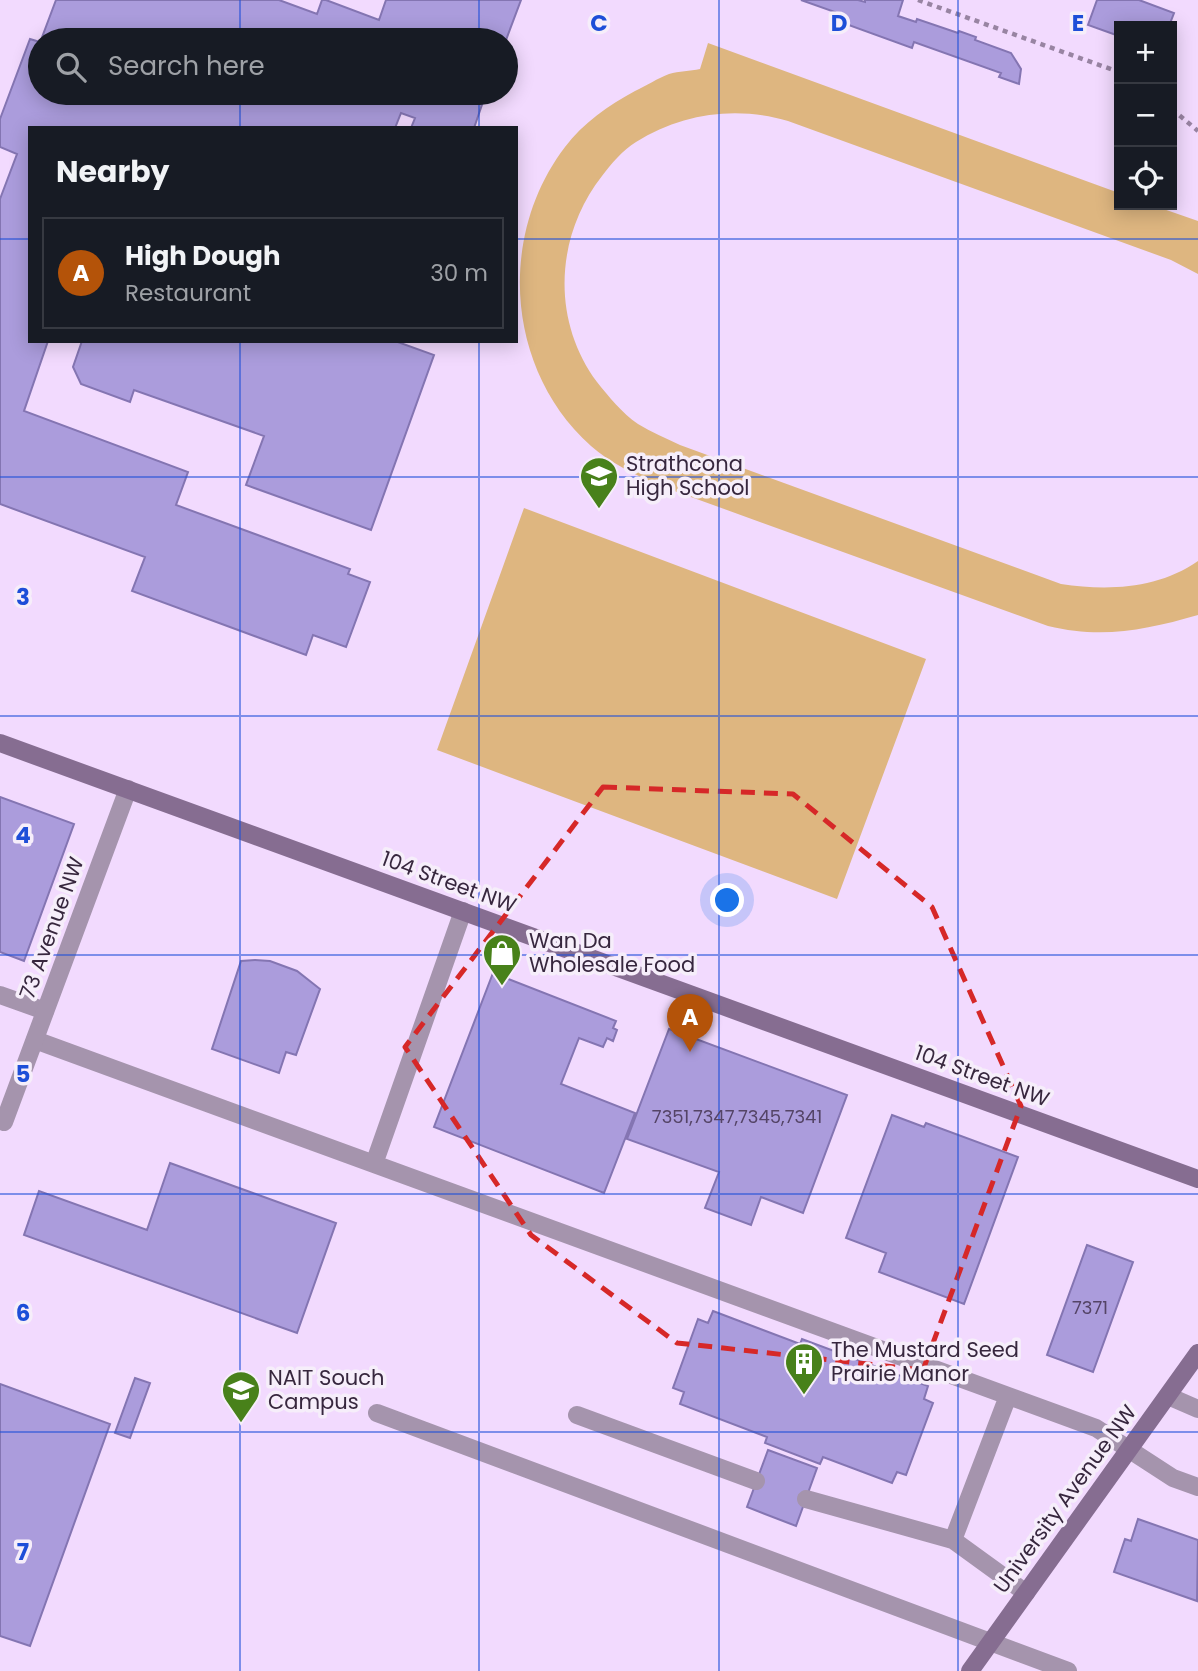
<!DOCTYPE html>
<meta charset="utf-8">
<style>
body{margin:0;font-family:Poppins,sans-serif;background:#20242c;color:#f1f3f6}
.controls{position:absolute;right:21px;top:21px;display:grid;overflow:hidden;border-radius:0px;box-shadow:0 4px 18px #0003}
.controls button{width:63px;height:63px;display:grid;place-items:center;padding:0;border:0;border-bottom:2px solid #363941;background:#171b24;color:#f1f3f6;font:35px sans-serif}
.you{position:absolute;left:728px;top:901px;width:24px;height:24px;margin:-18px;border:5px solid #fff;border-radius:50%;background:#1a73e8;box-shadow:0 0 0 10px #1a73e833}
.badge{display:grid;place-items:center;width:46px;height:46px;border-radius:50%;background:#b45309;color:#fff;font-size:23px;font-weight:700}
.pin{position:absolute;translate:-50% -58px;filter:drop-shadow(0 2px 4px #0008)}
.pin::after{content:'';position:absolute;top:37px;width:24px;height:21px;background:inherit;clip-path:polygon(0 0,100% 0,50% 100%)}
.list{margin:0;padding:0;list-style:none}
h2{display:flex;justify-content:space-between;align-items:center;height:91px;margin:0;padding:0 28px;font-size:30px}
h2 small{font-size:23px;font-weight:400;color:#9ea1a6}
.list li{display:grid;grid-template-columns:46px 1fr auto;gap:21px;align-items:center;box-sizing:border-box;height:112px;margin:0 14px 14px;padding:0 14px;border:2px solid #363941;border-radius:0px}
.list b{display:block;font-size:26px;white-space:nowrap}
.list p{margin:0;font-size:23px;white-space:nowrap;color:#9ea1a6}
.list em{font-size:23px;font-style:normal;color:#9ea1a6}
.icon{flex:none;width:38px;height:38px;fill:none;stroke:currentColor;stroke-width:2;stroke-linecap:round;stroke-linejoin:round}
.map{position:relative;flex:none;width:1198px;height:1671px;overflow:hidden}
.search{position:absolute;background:#171b24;box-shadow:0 4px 18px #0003;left:28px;top:28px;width:490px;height:77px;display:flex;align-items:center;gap:18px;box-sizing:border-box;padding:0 24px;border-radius:38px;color:#9ea1a6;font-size:26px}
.panel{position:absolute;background:#171b24;box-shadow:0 4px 18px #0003;left:28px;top:126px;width:490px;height:217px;border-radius:0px}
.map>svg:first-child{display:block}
</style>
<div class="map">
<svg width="1198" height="1671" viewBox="0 0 1198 1671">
<rect width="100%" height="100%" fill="#f2dafe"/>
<path fill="#deb680" d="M708,43L1119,193V205H1152L1198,221V274L1171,260L788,121C737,106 682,113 636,142C623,150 611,164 602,176C555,236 551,320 597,382C609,397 622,413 638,424C651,432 666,438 680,445L1061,584C1108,591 1158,589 1198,561V615C1146,630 1102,639 1048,626L655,484C633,473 610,463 591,446C506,370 497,236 565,147C583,123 609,105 635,91C646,86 658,78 669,74C679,71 690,71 700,69Z
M524,508L926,659L837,899L437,750Z"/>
<path fill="#ab9cdc" stroke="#8475b2" stroke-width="2" d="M56,0H279L317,14L322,0H326L379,20L386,0H521L506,40H41Z
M801,0H858L865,2V0H903L898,16L916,22L917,19L958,33L959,31L976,37L975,40L1011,53L1021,69L1019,84L999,77L1001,73L914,42L912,48L832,19L835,12Z
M1097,0H1139L1174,13L1169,26H1119V36L1088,25Z
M30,39L40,42V93H486L474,128H411L415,118L401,113L395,128H30V341H48L24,411L188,472L176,505L350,569L348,574L370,582L346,647L313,635L306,655L132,591L145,557L0,504V199L17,154L0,147V119Z
M82,341H395L434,355L371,530L246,485L264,436L134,390L130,402L81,384L73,367Z
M0,797L74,824L24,961L0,952Z
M255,960L270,961L297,971L320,989L296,1055L286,1052L279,1073L212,1049L241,961Z
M493,973L616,1021L613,1028L617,1030L613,1041L607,1038L603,1047L579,1038L561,1084L635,1113L604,1193L434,1127Z
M669,1029L847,1095L803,1213L761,1197L751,1225L705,1208L719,1172L627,1139Z
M892,1115L924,1127L926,1123L1018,1157L964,1304L879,1272L886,1253L846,1238Z
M170,1163L336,1223L297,1333L24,1235L39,1191L147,1230Z
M1087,1245L1133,1262L1093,1372L1047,1355Z
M713,1311L800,1344L802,1339L928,1386L924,1399L933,1403L906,1475L897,1472L892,1483L823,1457L820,1464L765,1443L767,1437L680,1404L684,1392L673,1388L698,1319L708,1323Z
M135,1378L150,1383L130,1438L115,1433Z
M0,1384L110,1424L30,1646L0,1636Z
M768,1450L817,1468L796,1526L747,1507Z
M1138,1519L1198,1540L1197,1601L1114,1572L1125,1539L1131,1541Z"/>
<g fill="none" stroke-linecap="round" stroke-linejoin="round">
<path stroke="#9884a2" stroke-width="4.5" stroke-dasharray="5 5" stroke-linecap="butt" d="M918,0L1119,72
M1172,109L1198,131"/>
<path stroke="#a594ad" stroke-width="18" d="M0,995L45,1011
M35,1040L1096,1428L1173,1478L1198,1487
M374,1164L463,911
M1168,1396L1198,1409
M377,1413L1068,1671
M577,1415L756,1481
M806,1499L953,1540L1026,1593
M953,1540L1008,1396"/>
<path stroke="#a594ad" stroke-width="18" d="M4,1122L128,789"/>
<path stroke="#866d91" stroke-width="18" d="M0,743L1198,1179
M970,1671L1198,1353"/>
</g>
<path fill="none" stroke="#d62828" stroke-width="5" stroke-dasharray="14 9" stroke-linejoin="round" d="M603,787L793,794L932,907L1021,1106L923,1370L677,1343L531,1235L405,1047Z"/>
<path fill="none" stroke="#1d4ed8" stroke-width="2" stroke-opacity="0.55" d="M240,0V40M479,0V40M719,0V1671M958,0V1671M240,93V128M479,93V128M0,239H30M516,239H1198M240,341V1671M479,341V1671M0,477H1198M0,716H1198M0,955H1198M0,1194H1198M0,1432H1198"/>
<defs>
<symbol id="school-pin" viewBox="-11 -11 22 30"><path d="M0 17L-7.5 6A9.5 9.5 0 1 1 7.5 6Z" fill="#48811a" stroke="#f6eefa"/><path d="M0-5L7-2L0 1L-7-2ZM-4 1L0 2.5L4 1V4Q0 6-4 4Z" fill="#fff"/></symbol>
<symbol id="shop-pin" viewBox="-11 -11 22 30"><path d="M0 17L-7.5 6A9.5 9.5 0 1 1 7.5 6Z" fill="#48811a" stroke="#f6eefa"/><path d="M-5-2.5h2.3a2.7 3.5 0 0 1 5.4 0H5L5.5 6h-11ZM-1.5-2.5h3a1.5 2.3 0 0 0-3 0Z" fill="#fff"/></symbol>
<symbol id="building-pin" viewBox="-11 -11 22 30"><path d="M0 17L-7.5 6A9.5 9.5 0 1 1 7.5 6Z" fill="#48811a" stroke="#f6eefa"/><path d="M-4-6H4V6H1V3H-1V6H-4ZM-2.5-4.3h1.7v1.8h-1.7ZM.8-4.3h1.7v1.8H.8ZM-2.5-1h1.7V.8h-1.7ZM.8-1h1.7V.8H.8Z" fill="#fff"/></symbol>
<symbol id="university-pin" viewBox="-11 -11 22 30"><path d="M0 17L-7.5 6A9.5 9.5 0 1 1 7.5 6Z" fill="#48811a" stroke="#f6eefa"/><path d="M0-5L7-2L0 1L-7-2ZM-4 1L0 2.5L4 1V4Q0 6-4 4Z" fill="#fff"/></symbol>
</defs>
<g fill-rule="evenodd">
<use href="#school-pin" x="577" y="454" width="44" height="60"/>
<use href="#shop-pin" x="480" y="931" width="44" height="60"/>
<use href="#building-pin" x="782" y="1340" width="44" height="60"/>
<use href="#university-pin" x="219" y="1368" width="44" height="60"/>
</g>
<g text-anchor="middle" stroke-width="7" stroke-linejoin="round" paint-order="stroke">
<g font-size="18" fill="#544466">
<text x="737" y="1123">7351,7347,7345,7341</text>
<text x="1090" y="1314">7371</text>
</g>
<g font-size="21" fill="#37273e" stroke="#f6eefa" text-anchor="start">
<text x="626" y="471">Strathcona<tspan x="626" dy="24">High School</tspan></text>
<text x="529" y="948">Wan Da<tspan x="529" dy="24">Wholesale Food</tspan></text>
<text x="831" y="1357">The Mustard Seed<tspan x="831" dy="24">Prairie Manor</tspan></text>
<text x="268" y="1385">NAIT Souch<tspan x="268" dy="24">Campus</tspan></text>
</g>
<g font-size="21" fill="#37273e" stroke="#f6eefa">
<text transform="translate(449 882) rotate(20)" y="7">104 Street NW</text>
<text transform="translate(52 928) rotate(-70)" y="7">73 Avenue NW</text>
<text transform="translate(982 1076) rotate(20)" y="7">104 Street NW</text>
<text transform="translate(1065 1499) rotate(-54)" y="7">University Avenue NW</text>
</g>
</g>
<g font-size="23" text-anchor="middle" font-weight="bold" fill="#1d4ed8" stroke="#f6eefa" stroke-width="7" stroke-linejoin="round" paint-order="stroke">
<text x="599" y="31">C</text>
<text x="839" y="31">D</text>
<text x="1078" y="31">E</text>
<text x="23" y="605">3</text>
<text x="23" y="843">4</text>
<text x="23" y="1082">5</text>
<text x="23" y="1321">6</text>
<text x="23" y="1560">7</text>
</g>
</svg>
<div class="controls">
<button>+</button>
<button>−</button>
<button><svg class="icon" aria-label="locate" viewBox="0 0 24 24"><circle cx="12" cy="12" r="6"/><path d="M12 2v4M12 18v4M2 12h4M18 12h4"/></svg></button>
</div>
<div class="you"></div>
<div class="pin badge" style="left:690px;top:1052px">A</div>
<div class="search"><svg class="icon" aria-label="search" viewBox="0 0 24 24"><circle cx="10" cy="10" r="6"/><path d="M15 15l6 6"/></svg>Search here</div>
<section class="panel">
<h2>Nearby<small></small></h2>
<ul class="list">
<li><span class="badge">A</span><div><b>High Dough</b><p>Restaurant</p></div><em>30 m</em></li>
</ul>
</section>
</div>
